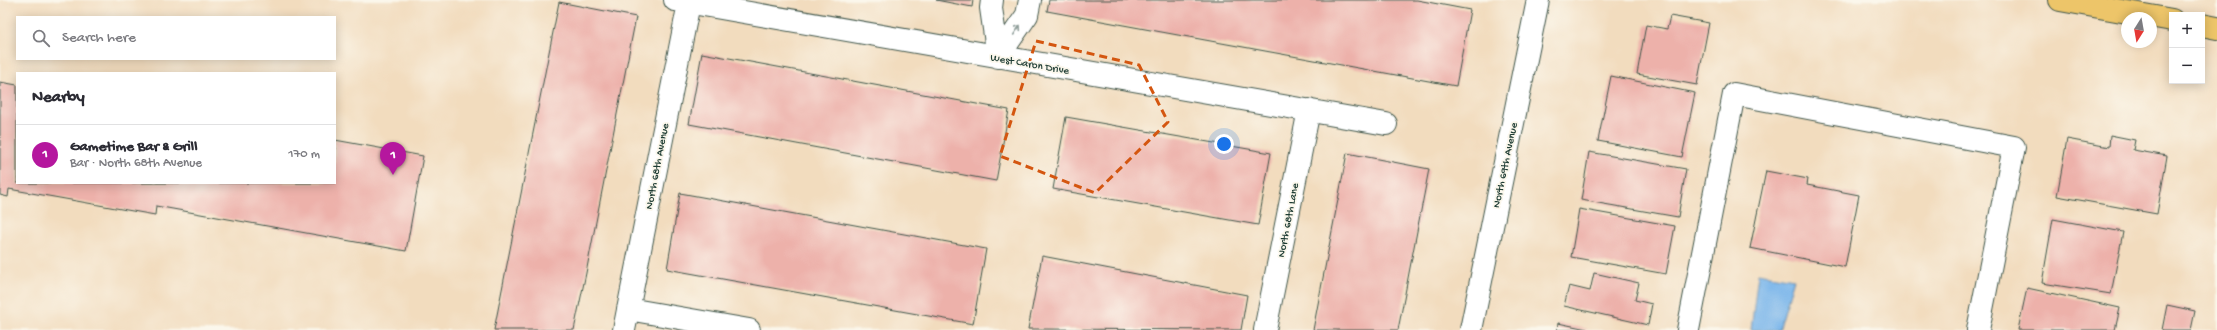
<!DOCTYPE html>
<meta charset="utf-8">
<style>
body{margin:0;font-family:"Gochi Hand",sans-serif;background:#f7f7f7;color:#2b2b33}
.controls{position:absolute;right:12px;top:12px;display:grid;overflow:hidden;border-radius:0px;box-shadow:0 2px 10px #0003}
.controls button{width:36px;height:36px;display:grid;place-items:center;padding:0;border:0;border-bottom:1px solid #e1e1e2;background:#fff;color:#2b2b33;font:20px sans-serif}
.compass{position:absolute;left:2121px;top:12px;width:36px;height:36px;border-radius:50%;background:#fff;box-shadow:0 2px 10px #0003;rotate:191deg}
.you{position:absolute;left:1224px;top:144px;width:14px;height:14px;margin:-10px;border:3px solid #fff;border-radius:50%;background:#1a73e8;box-shadow:0 0 0 6px #1a73e833}
.badge{display:grid;place-items:center;width:26px;height:26px;border-radius:50%;background:#b5179e;color:#fff;font-size:13px;font-weight:700}
.pin{position:absolute;translate:-50% -33px;filter:drop-shadow(0 1px 2px #0008)}
.pin::after{content:'';position:absolute;top:21px;width:14px;height:12px;background:inherit;clip-path:polygon(0 0,100% 0,50% 100%)}
.list{margin:0;padding:0;list-style:none}
h2{display:flex;justify-content:space-between;align-items:center;height:52px;margin:0;padding:0 16px;font-size:17px}
h2 small{font-size:13px;font-weight:400;color:#7c7c81}
.list li{display:grid;grid-template-columns:26px 1fr auto;gap:12px;align-items:center;box-sizing:border-box;height:60px;padding:0 16px;border-top:1px solid #e1e1e2}
.list b{display:block;font-size:15px;white-space:nowrap}
.list p{margin:0;font-size:13px;white-space:nowrap;color:#7c7c81}
.list em{font-size:13px;font-style:normal;color:#7c7c81}
.icon{flex:none;width:22px;height:22px;fill:none;stroke:currentColor;stroke-width:2;stroke-linecap:round;stroke-linejoin:round}
.map{position:relative;flex:none;width:2217px;height:330px;overflow:hidden}
.search{position:absolute;background:#fff;box-shadow:0 2px 10px #0003;left:16px;top:16px;width:320px;height:44px;display:flex;align-items:center;gap:10px;box-sizing:border-box;padding:0 14px;border-radius:0px;color:#7c7c81;font-size:15px}
.panel{position:absolute;background:#fff;box-shadow:0 2px 10px #0003;left:16px;top:72px;width:320px;height:112px;border-radius:0px}
.map>svg:first-child{display:block}
</style>
<div class="map">
<svg width="2217" height="330" viewBox="0 0 2217 330">
<rect width="100%" height="100%" fill="#fbf7ec"/>
<filter id="ink" filterUnits="userSpaceOnUse"><feTurbulence type="fractalNoise" baseFrequency=".025" numOctaves="2"/><feDisplacementMap in="SourceGraphic" scale="8" xChannelSelector="R" yChannelSelector="G"/><feConvolveMatrix kernelMatrix="1 2 1 2 8 2 1 2 1" color-interpolation-filters="sRGB"/></filter>
<filter id="wash" filterUnits="userSpaceOnUse"><feTurbulence type="fractalNoise" baseFrequency=".012" numOctaves="4" result="noise"/><feDisplacementMap in="SourceGraphic" scale="16" xChannelSelector="R" yChannelSelector="G"/><feGaussianBlur stdDeviation="0.9" result="paint"/><feColorMatrix in="noise" values="0 0 0 0 0 0 0 0 0 0 0 0 0 0 0 0 0 1.4 0 .05"/><feComposite in="paint" operator="in"/></filter>
<g filter="url(#wash)">
<rect width="100%" height="100%" fill="#f2dcbe"/>
<path fill="#79b5eb" stroke="#4c7990" d="M1758,273L1794,279L1779,330H1751Z"/>
<g id="blocks">
<path fill="#edb1aa" d="M936,0H973L972,7Z
M1049,0H1417L1470,10L1456,86L1047,11Z
M559,2L636,17L586,273L574,330H494Z
M1670,16L1709,23L1697,85L1637,74L1646,25L1667,29Z
M702,53L1009,110L996,181L689,124Z
M1611,76L1695,93L1682,157L1598,141Z
M0,82L17,85V183H335V140L423,156L406,251L156,206L155,215L9,189L8,197L0,195Z
M1066,117L1271,153L1258,225L1053,189Z
M2110,135L2135,140L2133,150L2167,156L2157,214L2057,196L2067,139L2109,147Z
M1589,152L1686,169L1678,217L1581,200Z
M1347,153L1429,169L1398,330H1313Z
M1766,171L1808,179L1807,185L1859,195L1845,267L1750,248Z
M680,193L986,249L973,324L667,269Z
M1579,209L1675,226L1666,274L1571,257Z
M2053,219L2123,232L2111,294L2042,283Z
M1042,256L1247,295L1241,330L1028,329Z
M1594,273L1639,283L1635,300L1652,304L1648,325L1564,306L1569,286L1590,291Z
M2027,288L2120,308L2115,330H2018Z
M2167,305L2195,311L2191,330H2162Z
M1558,323L1587,329V330H1557Z"/>
</g>
</g>
<g filter="url(#ink)">
<use href="#blocks" fill-opacity="0" stroke="#3f5549" stroke-width="1"/>
<g fill="none" stroke-linecap="round" stroke-linejoin="round">
<defs>
<path id="minor" d="M675,0L1386,124
M992,0L991,8L998,57
M998,57L1027,15L1030,0
M628,309L749,330
M624,330L689,3
M1265,330L1309,110
M1471,330L1538,0
M1688,330L1734,94L2014,147L1978,330"/>
<path id="major" d="M2060,0L2172,20
M2202,25L2217,28"/>
</defs>
<use href="#minor" stroke="#3f5549" stroke-width="24"/>
<use href="#major" stroke="#3f5549" stroke-width="24"/>
<use href="#minor" stroke="#fff" stroke-width="22"/>
<use href="#major" stroke="#edc569" stroke-width="22"/>
</g>
<defs><path id="oneway-shaft" d="M-6 0H5M1.5-3L5.5 0L1.5 3" fill="none" stroke-width="1.6" stroke-linecap="round" stroke-linejoin="round"/></defs>
<use stroke="#8f9e9a" href="#oneway-shaft" transform="translate(1017 30) rotate(-56)"/>
</g>
<path fill="none" stroke="#d45610" stroke-width="3" stroke-dasharray="8 5" stroke-linejoin="round" d="M1036,41L1139,65L1168,122L1095,193L1000,156Z"/>
<g text-anchor="middle" stroke-width="3.5" stroke-linejoin="round" paint-order="stroke">
<g font-size="11" fill="#1f3d34" stroke="#fbf7ec">
<text transform="translate(1030 63) rotate(10)" y="4">West Caron Drive</text>
<text transform="translate(1504 165) rotate(-78)" y="4">North 69th Avenue</text>
<text transform="translate(656 166) rotate(-79)" y="4">North 68th Avenue</text>
<text transform="translate(1287 220) rotate(-79)" y="4">North 68th Lane</text>
</g>
</g>
</svg>
<div class="controls">
<button>+</button>
<button>−</button>
</div>
<svg class="compass" viewBox="-18 -18 36 36"><path d="M0-13l5 13h-10z" fill="#e53935"/><path d="M0 13l5-13h-10z" fill="#7c7c81"/></svg>
<div class="you"></div>
<div class="pin badge" style="left:393px;top:175px">1</div>
<div class="search"><svg class="icon" aria-label="search" viewBox="0 0 24 24"><circle cx="10" cy="10" r="6"/><path d="M15 15l6 6"/></svg>Search here</div>
<section class="panel">
<h2>Nearby<small></small></h2>
<ul class="list">
<li><span class="badge">1</span><div><b>Gametime Bar &amp; Grill</b><p>Bar · North 68th Avenue</p></div><em>170 m</em></li>
</ul>
</section>
</div>
